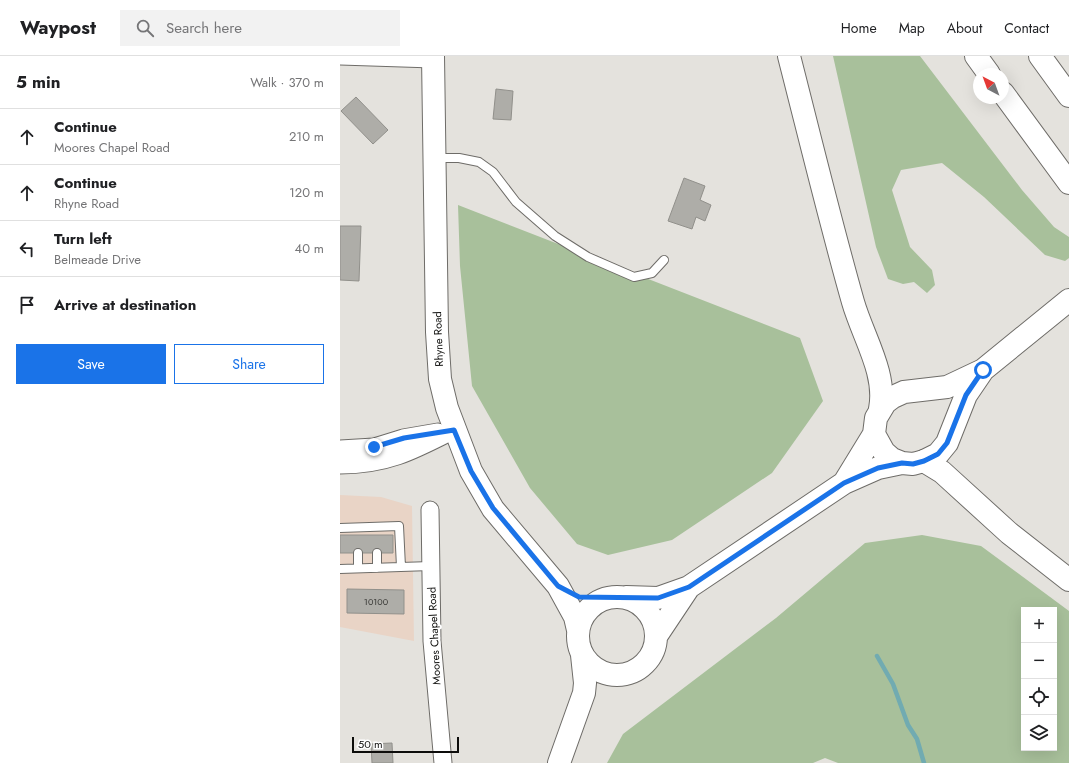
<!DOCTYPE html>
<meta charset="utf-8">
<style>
body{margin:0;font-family:Jost,sans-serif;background:#f2f2f2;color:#202124}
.controls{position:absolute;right:12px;bottom:12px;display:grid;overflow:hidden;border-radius:0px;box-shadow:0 4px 16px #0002}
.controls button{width:36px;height:36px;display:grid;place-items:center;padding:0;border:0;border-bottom:1px solid #e0e0e0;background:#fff;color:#202124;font:20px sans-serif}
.compass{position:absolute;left:633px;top:12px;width:36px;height:36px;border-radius:50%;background:#fff;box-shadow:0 4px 16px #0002;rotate:319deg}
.scale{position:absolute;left:12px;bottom:10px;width:107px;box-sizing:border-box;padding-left:4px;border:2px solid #0d0d0b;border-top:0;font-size:11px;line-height:14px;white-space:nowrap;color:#0d0d0b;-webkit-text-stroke:3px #fff;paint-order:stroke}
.stop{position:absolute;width:12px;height:12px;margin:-9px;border:3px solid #1a73e8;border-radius:50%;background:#fff}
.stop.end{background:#1a73e8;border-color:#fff;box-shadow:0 1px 4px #0008}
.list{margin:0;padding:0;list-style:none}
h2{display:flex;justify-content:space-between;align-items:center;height:52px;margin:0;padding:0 16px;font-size:17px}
h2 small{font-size:13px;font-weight:400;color:#757577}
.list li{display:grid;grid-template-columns:26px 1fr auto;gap:12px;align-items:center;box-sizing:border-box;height:56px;padding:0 16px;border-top:1px solid #e0e0e0}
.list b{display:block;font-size:15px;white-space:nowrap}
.list p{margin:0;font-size:13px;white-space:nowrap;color:#757577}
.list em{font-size:13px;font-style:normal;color:#757577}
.actions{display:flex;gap:8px;padding:12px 16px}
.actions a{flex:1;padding:9px 0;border:1px solid #1a73e8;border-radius:0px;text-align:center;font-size:14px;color:#1a73e8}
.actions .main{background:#1a73e8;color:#fff}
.icon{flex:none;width:22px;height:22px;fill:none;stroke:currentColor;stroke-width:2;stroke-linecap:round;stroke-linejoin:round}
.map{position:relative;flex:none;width:729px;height:707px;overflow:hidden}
header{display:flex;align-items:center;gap:24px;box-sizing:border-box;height:56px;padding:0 20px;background:#fff;border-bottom:1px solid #e0e0e0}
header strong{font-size:19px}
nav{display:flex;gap:22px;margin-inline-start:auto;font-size:14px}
.search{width:280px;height:36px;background:#f2f2f2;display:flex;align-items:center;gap:10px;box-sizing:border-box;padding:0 14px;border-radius:0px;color:#757577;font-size:15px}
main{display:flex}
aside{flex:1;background:#fff}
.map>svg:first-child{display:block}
</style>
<header>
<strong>Waypost</strong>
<div class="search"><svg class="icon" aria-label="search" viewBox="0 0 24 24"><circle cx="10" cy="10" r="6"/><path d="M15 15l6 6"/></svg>Search here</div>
<nav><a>Home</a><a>Map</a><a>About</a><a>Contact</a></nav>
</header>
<main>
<aside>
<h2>5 min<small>Walk · 370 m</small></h2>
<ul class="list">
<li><svg class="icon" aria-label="ahead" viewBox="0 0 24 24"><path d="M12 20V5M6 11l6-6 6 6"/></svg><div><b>Continue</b><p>Moores Chapel Road</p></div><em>210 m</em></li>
<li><svg class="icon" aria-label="ahead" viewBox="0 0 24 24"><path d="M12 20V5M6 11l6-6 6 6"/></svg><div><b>Continue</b><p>Rhyne Road</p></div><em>120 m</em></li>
<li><svg class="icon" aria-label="left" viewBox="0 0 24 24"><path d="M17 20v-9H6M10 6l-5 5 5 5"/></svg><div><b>Turn left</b><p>Belmeade Drive</p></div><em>40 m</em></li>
<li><svg class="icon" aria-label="arrive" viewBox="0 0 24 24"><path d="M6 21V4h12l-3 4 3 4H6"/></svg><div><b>Arrive at destination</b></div></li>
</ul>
<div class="actions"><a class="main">Save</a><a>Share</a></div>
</aside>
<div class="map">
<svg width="729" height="707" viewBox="0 0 729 707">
<rect width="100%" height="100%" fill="#e4e2dd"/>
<path fill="#e9d4c6" d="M0,439L41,441L72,450L74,585L0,571Z"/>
<path fill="#a8c09b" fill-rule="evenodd" d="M493,0H580L682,134L714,171L729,181V202L725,205L705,199L644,141L602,107L561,114L552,134L570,191L592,214L595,229L587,237L574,226L563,228L548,223L536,191Z
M118,149L460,282L483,345L432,417L332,484L268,499L237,488L190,432L132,330L120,210Z
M582,479L641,490L729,555V707H498L485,702L473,707H267L283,678L436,562L525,487ZM684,554H714V692H684Z"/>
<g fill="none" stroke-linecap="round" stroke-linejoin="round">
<path stroke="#71abb1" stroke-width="4.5" d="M537,600L553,628L568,669L577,683L584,707"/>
</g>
<path fill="#aeada8" stroke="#91908b" d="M156,33L173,35L171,64L153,63Z
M16,41L48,74L33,88L1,55Z
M344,122L365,130L360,144L371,149L365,165L356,161L352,173L328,165Z
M0,170H21L19,225L0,224Z
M0,479H53V497H0Z
M7,533L64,534V558L7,557Z
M52,687L53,707H32L31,688Z"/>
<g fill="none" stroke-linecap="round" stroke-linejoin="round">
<defs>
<path id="lane" d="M95,102H119L139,106L153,116L176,146L215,180L248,201L294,221L312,217L324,204
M0,472L59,470L61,511
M18,512V497
M37,512V497
M0,513L91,510"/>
<path id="street" d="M0,0L93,3
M0,393L34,391L63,382L98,376
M0,409C47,409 73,395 114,374
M90,454L92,585L103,707"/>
<path id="secondary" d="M93,0L97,276L100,323L107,352L131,415L153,453L218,530L235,561L238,574
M562,407L552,403L544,396L534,378L536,362L545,347L553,341L564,336L607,331L643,314L729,244
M504,427L534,378
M238 580a39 39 0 1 1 78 0a39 39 0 1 1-78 0Z
M286,541L318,542L349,531L504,427L538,412L562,407L573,408L584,405L598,398L607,387L626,339L643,314
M317,579L349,531
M219,707L244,637L245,627L242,599"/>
<path id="highway" d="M449,0C470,82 490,165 513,246C523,281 547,317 540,353
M636,0L649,18
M700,0L729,40
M663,37L729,127
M584,405L602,416L669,477L729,524"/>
</defs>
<use href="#lane" stroke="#6e6c68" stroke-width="10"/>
<use href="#street" stroke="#6e6c68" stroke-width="19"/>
<use href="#secondary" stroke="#6e6c68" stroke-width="24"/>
<use href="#highway" stroke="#6e6c68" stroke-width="24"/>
<use href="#lane" stroke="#fff" stroke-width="8"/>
<use href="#street" stroke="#fff" stroke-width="17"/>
<use href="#secondary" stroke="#fff" stroke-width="22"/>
<use href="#highway" stroke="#fff" stroke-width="22"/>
</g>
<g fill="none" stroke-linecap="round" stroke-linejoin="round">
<path stroke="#1a73e8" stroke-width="5" d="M34,391L64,382L114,374L131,415L153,452L218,530L239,541L318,542L349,531L504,427L538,412L562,407L573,408L584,405L598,398L607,387L626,339L643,314"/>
</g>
<g text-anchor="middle" stroke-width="4" stroke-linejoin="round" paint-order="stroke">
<g font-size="9" fill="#353532">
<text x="36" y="549">10100</text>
</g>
<g font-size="11" fill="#0d0d0b" stroke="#fff">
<text transform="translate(98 283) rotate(-92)" y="4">Rhyne Road</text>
<text transform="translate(94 580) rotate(-93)" y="4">Moores Chapel Road</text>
</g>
</g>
</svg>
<div class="controls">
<button>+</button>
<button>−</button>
<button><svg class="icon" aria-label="locate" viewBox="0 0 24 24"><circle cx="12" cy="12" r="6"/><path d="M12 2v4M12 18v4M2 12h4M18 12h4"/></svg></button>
<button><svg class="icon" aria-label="layers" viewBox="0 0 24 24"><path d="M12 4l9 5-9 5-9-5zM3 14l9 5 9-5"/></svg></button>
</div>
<svg class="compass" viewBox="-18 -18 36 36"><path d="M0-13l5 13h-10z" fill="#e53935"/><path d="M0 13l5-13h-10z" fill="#757577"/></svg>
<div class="scale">50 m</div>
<div class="stop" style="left:643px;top:314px"></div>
<div class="stop end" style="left:34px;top:391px"></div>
</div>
</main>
